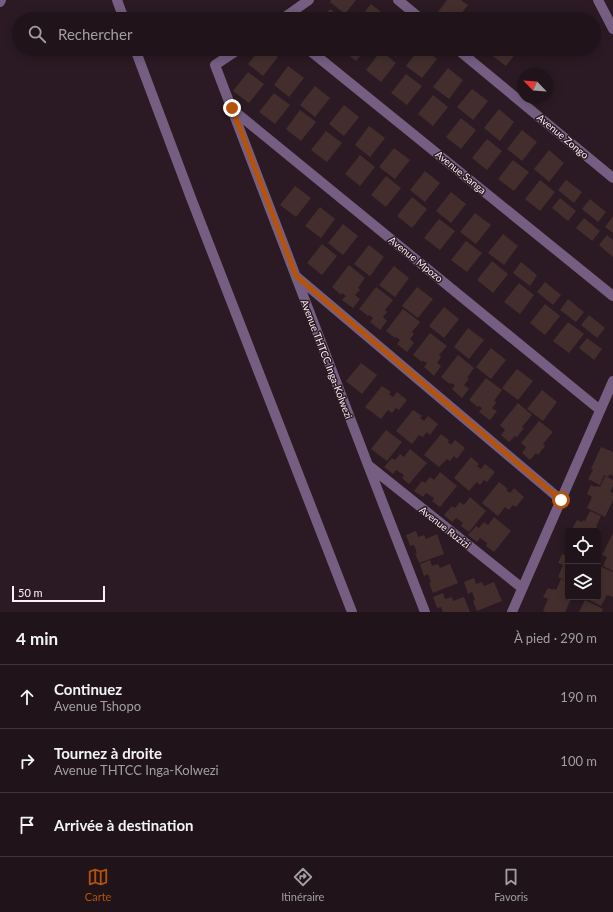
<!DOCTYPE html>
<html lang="fr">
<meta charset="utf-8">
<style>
body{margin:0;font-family:Lato,sans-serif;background:#2d2127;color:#f1f3f6}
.controls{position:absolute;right:12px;bottom:12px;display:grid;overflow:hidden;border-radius:4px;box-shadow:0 2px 10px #0003}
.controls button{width:36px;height:36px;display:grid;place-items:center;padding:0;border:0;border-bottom:1px solid #3d3339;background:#20141a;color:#f1f3f6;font:20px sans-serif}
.compass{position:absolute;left:517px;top:68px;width:36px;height:36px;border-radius:50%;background:#20141a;box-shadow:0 2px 10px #0003;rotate:295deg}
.scale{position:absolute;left:12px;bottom:10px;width:93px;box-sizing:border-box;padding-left:4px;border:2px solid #fceff5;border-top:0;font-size:11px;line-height:14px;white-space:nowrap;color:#fceff5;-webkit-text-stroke:3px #2b1a23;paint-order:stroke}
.stop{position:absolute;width:12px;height:12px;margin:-9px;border:3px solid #b45309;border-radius:50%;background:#fff}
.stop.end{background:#b45309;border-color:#fff;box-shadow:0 1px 4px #0008}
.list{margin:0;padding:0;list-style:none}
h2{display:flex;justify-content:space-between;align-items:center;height:52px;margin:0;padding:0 16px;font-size:17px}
h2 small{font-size:13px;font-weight:400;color:#a29ea2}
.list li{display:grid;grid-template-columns:26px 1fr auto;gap:12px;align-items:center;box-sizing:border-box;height:64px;padding:0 16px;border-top:1px solid #3d3339}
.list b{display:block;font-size:15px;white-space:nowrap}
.list p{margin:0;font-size:13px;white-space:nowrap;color:#a29ea2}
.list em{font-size:13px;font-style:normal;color:#a29ea2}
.icon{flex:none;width:22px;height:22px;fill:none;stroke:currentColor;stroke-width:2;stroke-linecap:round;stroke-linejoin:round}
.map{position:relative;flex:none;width:613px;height:612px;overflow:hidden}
.search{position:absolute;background:#20141a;box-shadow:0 2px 10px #0003;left:12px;right:12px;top:12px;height:44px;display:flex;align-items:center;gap:10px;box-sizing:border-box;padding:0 14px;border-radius:22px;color:#a29ea2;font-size:15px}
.sheet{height:244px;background:#20141a}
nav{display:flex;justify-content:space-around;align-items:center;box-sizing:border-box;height:56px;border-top:1px solid #3d3339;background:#20141a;font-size:11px;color:#a29ea2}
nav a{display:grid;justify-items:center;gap:2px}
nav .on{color:#b45309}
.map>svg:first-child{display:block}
</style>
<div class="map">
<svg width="613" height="612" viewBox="0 0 613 612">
<rect width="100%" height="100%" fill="#2b1a23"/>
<path fill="#432e2d" d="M331,0H356L345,14L330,2Z
M447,0H461L468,5L457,19H446L438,12Z
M371,4L386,16L384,19H359Z
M330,9L343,19H322Z
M260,49H268L278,57L263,76L248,64Z
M341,49H366L356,61Z
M386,49H402L396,57Z
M419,49H424L437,59L422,78L406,66Z
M494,49H519L506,66L490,54Z
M381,51L396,63L381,82L366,70Z
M288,66L304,78L289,97L274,85Z
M448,68L463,80L449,99L433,87Z
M248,72L264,84L249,103L233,91Z
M406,74L422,86L407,105L391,93Z
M315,86L330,98L315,117L300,105Z
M472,89L488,101L473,120L457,107Z
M274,93L290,105L275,124L259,112Z
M433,95L448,107L433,126L418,114Z
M344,105L359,117L344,136L329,124Z
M499,109L514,122L500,141L484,128Z
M300,110L316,122L301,141L286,129Z
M461,118L476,130L461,149L446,137Z
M369,126L385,138L370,157L355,145Z
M522,130L537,142L522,161L507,149Z
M326,131L342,143L327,162L311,150Z
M487,139L502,151L487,170L472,158Z
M394,148L410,160L395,179L379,167Z
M549,150L564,163L549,182L534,169Z
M360,155L375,167L360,186L345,174Z
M513,160L529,172L514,191L498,179Z
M425,171L440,183L425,202L410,190Z
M386,176L401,188L386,207L371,195Z
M540,180L555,192L540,211L525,199Z
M566,180L582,192L574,203L558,190Z
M295,186L311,198L296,217L280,205Z
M451,192L466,204L451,223L436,211Z
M412,197L427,209L412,228L397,216Z
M560,198L576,211L568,221L552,208Z
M590,199L606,212L598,222L582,209Z
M320,207L335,219L321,238L305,226Z
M475,213L491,225L476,244L460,232Z
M613,216V233L605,227Z
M584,218L600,231L592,241L576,228Z
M439,219L455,231L440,250L424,238Z
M343,224L358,236L343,255L328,243Z
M503,234L518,246L504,265L488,253Z
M607,235L613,240V257L599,245Z
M466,241L482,253L467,272L451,260Z
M322,244L337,256L322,275L307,263Z
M369,245L384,257L370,276L354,264Z
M492,261L508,274L493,293L477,280Z
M521,262L537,275L530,286L513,273Z
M349,265L365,278L358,288L360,290L355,295L360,299L353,308L342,300L346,296L342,293L341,295L332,287Z
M394,266L409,278L395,297L379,285Z
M545,282L561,295L553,305L537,292Z
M519,283L534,295L520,314L504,302Z
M376,287L393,300L385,310L387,312L383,317L387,321L380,330L370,322L373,318L369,315L368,316L359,309Z
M417,287L433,299L418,318L402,306Z
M568,299L584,312L576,322L560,310Z
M545,304L560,316L545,335L530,323Z
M444,307L459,319L444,338L429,326Z
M403,309L420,322L412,332L414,334L410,339L414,343L407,352L397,344L400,340L396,337L395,338L386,331Z
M589,315L605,328L597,338L581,325Z
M568,322L584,334L569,353L553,341Z
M468,328L484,340L469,359L454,347Z
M430,333L447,346L439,355L441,357L437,363L441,366L434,376L424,367L427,363L423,361L422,362L413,355Z
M587,338L602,349L594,360L579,348Z
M491,348L506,360L491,379L476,367Z
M458,355L474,368L467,378L469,379L464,385L469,389L462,398L452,389L455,385L451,383L450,384L441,377Z
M361,363L377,375L362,394L346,381Z
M517,369L533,381L518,400L502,388Z
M486,378L502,390L494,401L497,402L492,408L497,411L490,420L479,412L482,408L479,406L478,407L469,400Z
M382,386L391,392L389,394L393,397L397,392L407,400L399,410L396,408L392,413L388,410L381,419L365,407Z
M542,390L557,402L543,421L527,409Z
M518,403L532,415L522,427L524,428L517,437L515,436L509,442L501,435L505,430L500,425Z
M413,410L422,416L420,418L424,421L428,416L438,424L430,435L427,432L423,437L419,435L412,444L396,431Z
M539,421L553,432L543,444L545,446L538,455L536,453L530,460L522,453L526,447L521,443Z
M386,430L402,442L387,461L371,449Z
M441,434L449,440L448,442L451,445L455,440L465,448L457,459L454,456L450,461L447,459L439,467L424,455Z
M601,447L613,452V476L610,474L608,477L604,475L600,485L588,479L593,470L591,469Z
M410,449L427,463L409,484L402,478L404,475L396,470L393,474L384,467L392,458L395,460L400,454L404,457Z
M471,457L479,464L477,466L481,469L485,464L495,472L487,482L484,480L480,485L477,482L469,491L454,478Z
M440,472L457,486L440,507L432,501L434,498L426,493L423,497L414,491L422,481L425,483L430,477L434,480Z
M605,476L613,480V486L610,492L613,493V500L605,517L587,508L592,497L587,494L591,485L596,487L597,486L600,487Z
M499,482L508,489L506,490L510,493L514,488L524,497L516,507L513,505L509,510L505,507L498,516L482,503Z
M470,497L486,511L469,532L461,526L463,523L456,518L452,522L444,515L452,506L455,508L460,502L464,505Z
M590,511L601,516L596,527L601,529L598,536V531H577L572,529L577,520L582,522L583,520L585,521Z
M494,517L511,531L494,552L486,546L487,543L480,538L477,542L468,535L476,526L479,528L484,522L488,525Z
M416,531L418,537L424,535L426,539L437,534L444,554L419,563L415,553H417L414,545L410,546L406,535Z
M613,533V571L603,566L607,557L602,555Z
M562,554L568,557V582L558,577L563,565L558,563Z
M430,560L432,566L438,564L440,568L450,564L458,583L433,593L429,583L431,582L428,574L424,576L420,564Z
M599,566L613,572V596L612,597L607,595L601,606L589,600L590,597H598V569Z
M474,578L476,584L482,582L484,586L494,582L502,601L477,611L473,601L475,600L472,592L468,594L464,582Z
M561,579L568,582V592L567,595L568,597H572L565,612H546L543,611L548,599L543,597L548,588L553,590V588L556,590Z
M443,593L445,599L452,597L453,601L464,597L470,612H443L441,607L437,608L433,597Z
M585,600L603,609L602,612H579Z"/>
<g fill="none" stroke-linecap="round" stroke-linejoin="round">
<path stroke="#755e82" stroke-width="10" d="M117,0L124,19
M398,0L421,19
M598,0L613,29
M0,2L1,0
M282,19L309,0
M135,49L191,198L352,612
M239,49L215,65L368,465L425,612
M308,49L613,296
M457,49L613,178
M233,110L600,410
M297,277L561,500
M368,465L522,588
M512,612L613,381"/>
</g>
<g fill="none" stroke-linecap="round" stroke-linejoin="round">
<path stroke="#b45309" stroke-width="5" d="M232,108L296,276L561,500"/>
</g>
<g text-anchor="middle" stroke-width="3" stroke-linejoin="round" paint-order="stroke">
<g font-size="10" fill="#fceff5" stroke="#2b1a23">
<text transform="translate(563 136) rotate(40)" y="4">Avenue Zongo</text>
<text transform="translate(461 172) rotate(39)" y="4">Avenue Sanga</text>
<text transform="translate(416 259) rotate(39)" y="4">Avenue Mpozo</text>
<text transform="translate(327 359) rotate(69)" y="4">Avenue THTCC Inga-Kolwezi</text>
<text transform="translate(445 527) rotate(38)" y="4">Avenue Ruzizi</text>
</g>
</g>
</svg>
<div class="controls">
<button><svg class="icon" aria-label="locate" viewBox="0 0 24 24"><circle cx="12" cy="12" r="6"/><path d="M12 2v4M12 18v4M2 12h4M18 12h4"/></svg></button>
<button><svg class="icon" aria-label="layers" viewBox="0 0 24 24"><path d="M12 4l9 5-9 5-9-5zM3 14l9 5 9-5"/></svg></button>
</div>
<svg class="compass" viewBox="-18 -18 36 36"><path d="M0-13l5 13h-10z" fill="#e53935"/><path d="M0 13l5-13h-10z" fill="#a29ea2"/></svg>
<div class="scale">50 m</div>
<div class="stop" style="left:561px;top:500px"></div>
<div class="stop end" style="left:232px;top:108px"></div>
<div class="search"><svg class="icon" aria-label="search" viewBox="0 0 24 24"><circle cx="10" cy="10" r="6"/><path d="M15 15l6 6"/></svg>Rechercher</div>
</div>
<section class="sheet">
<h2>4 min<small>À pied · 290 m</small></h2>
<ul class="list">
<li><svg class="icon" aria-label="ahead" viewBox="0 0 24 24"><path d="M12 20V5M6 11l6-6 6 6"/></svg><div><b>Continuez</b><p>Avenue Tshopo</p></div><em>190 m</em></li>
<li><svg class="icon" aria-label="right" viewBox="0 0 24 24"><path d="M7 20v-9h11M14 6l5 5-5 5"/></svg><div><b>Tournez à droite</b><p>Avenue THTCC Inga-Kolwezi</p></div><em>100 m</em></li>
<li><svg class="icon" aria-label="arrive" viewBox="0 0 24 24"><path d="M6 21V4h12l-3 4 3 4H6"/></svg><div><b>Arrivée à destination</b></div></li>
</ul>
</section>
<nav>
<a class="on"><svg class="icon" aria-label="map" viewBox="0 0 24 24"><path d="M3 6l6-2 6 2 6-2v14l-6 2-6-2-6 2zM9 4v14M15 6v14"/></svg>Carte</a>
<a><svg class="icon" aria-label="directions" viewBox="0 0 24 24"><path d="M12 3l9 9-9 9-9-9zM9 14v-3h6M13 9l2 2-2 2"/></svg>Itinéraire</a>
<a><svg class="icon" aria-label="saved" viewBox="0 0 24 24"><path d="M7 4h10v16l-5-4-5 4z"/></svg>Favoris</a>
</nav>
